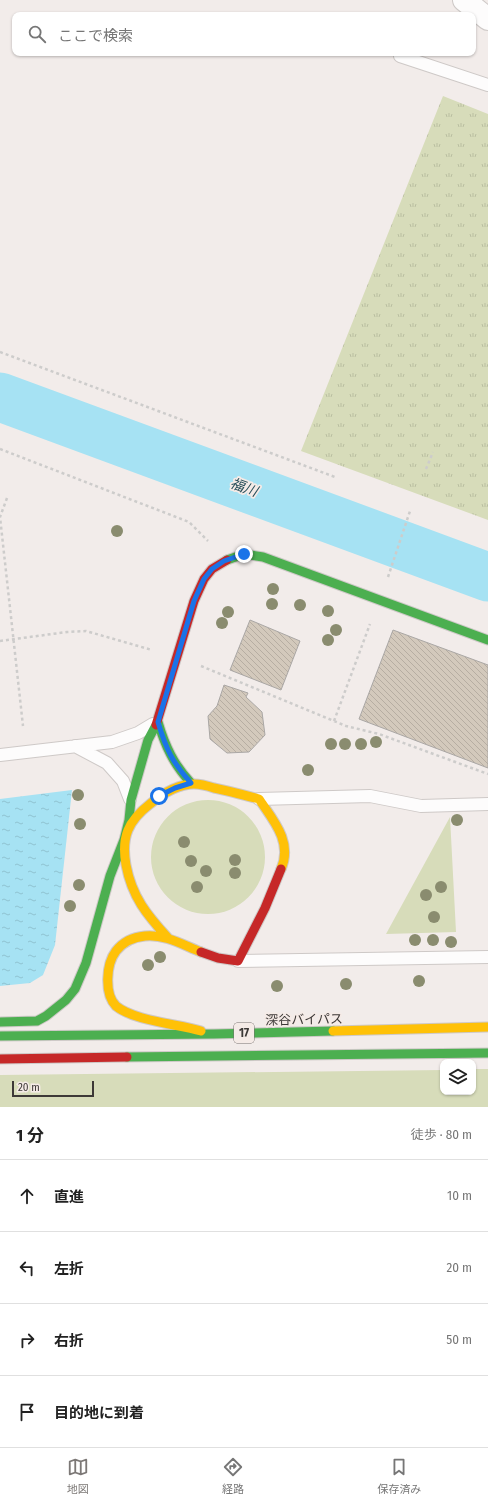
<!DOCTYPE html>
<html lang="ja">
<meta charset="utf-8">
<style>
body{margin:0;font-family:"Fira Sans Condensed","Noto Sans JP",sans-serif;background:#f2f2f2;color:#222}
.controls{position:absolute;right:12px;bottom:12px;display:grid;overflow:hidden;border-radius:8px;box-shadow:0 1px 3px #0004}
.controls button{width:36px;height:36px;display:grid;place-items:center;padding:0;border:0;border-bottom:1px solid #e0e0e0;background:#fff;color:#222;font:20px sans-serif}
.scale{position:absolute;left:12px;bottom:10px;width:82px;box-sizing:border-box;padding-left:4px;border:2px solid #3d3937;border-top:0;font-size:11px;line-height:14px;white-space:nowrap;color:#3d3937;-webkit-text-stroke:3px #f5ebe7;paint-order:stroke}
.stop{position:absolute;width:12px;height:12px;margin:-9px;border:3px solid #1a73e8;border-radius:50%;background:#fff}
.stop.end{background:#1a73e8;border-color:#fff;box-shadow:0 1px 4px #0008}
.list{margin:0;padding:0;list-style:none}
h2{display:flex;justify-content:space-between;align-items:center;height:52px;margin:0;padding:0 16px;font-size:17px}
h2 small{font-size:13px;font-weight:400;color:#767676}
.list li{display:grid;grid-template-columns:26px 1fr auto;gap:12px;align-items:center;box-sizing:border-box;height:72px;padding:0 16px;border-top:1px solid #e0e0e0}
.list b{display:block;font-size:15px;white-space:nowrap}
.list em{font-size:13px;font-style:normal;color:#767676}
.icon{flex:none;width:22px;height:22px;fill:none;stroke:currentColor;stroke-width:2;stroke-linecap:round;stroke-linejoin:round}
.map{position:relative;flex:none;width:488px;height:1107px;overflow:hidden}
.search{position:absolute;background:#fff;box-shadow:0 1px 3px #0004;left:12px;right:12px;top:12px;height:44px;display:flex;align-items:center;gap:10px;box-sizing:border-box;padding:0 14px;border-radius:8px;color:#767676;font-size:15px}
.sheet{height:340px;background:#fff}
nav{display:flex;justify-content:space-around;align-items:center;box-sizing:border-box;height:56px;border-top:1px solid #e0e0e0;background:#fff;font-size:11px;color:#767676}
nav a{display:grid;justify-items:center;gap:2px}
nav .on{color:#7c7876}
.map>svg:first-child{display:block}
</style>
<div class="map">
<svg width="488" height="1107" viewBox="0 0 488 1107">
<defs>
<pattern id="park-tufts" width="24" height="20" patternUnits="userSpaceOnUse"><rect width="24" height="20" fill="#d7dcba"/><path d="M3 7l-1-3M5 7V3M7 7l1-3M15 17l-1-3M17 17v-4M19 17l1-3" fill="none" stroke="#b9bea0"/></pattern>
<pattern id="water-ripples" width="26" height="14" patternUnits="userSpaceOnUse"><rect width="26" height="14" fill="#a6e2f3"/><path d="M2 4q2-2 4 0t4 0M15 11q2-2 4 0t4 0" fill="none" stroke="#90c3d1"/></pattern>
<pattern id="building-back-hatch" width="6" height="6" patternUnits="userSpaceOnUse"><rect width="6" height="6" fill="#d3c9bc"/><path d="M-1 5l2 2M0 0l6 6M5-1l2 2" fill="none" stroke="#b6ada2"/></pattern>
</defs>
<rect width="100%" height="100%" fill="#f2ecea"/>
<path fill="#d7dcba" d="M151 857a57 57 0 1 1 114 0a57 57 0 1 1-114 0Z
M450,817L456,932L386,934Z
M473,1069H488V1107H0V1075L443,1070V1092H473Z"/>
<path fill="url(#park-tufts)" d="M443,96L488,114V520L301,451Z"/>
<path fill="url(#water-ripples)" d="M72,790L55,945L43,975L30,983L0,986V799Z"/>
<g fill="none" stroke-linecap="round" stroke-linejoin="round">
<path stroke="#a6e2f3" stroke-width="49" d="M0,397L488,577"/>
</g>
<path fill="url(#building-back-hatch)" stroke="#aaa7a5" d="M250,620L300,641L281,690L230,670Z
M393,630L488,665V768L359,719Z
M224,685L248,693L246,697L262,712L265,735L249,752L227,753L210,739L208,716L217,706Z"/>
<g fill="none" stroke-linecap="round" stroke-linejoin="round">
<defs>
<path id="lane" d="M400,56L488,85
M75,746L107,763L123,781L130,799
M0,755L112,742L138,733L153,724
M259,799L370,796L421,806L488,804
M238,961L488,957"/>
<path id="street" d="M464,0L488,19"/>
<path id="fast" d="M227,560L244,554L263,557L488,640
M158,722C165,746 174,765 191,783
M0,1022L37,1021L46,1016L66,1000L75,989L86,963L110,876L124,840L129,820L131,800L148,740L156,725
M0,1036L214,1034L333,1031
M127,1057L488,1053"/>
<path id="slow" d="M168,938C147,915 132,897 126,865C121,837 128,821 150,804C162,794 177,784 194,784C200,784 208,786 214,788C229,791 244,795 259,799C273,820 293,842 281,869
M201,952C183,945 165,934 145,936C134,937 123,942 116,951C106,964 104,994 116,1006C134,1021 178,1024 201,1031
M333,1031L488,1027"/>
<path id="jam" d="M156,725L194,601L204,579L212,569L227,560
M201,952L218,958L238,961L265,908L281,869
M0,1059L127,1057"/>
</defs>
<use href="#lane" stroke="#cec9c7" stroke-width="14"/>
<use href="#street" stroke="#cec9c7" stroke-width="24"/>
<use href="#fast" stroke="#cec9c7" stroke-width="11"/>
<use href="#slow" stroke="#cec9c7" stroke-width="11"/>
<use href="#jam" stroke="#cec9c7" stroke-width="11"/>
<path stroke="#cdcccb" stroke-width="2.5" stroke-dasharray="3 3" stroke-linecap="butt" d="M0,352L335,477
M0,449L189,522L208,541
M426,469L433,452
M7,498L0,517L23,726
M388,577L410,511
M0,641L67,632L86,631L152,650
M201,666L346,726L379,734L488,774
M334,721L370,624"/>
<use href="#lane" stroke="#fdfcfc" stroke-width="12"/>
<use href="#street" stroke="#fdfcfc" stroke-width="22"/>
<use href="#fast" stroke="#4caf50" stroke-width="9"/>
<use href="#slow" stroke="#ffc107" stroke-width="9"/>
<use href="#jam" stroke="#c62828" stroke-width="9"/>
</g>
<g fill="#8a8c6f">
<circle cx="117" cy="531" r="6"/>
<circle cx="273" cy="589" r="6"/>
<circle cx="272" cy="604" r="6"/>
<circle cx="300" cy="605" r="6"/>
<circle cx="328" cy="611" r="6"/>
<circle cx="228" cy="612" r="6"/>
<circle cx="222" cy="623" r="6"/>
<circle cx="336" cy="630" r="6"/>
<circle cx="328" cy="640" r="6"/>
<circle cx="376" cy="742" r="6"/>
<circle cx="331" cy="744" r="6"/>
<circle cx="345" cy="744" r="6"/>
<circle cx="361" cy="744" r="6"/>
<circle cx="308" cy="770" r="6"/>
<circle cx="78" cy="795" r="6"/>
<circle cx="457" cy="820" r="6"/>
<circle cx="80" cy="824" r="6"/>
<circle cx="184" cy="842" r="6"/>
<circle cx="235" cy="860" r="6"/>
<circle cx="191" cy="861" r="6"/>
<circle cx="206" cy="871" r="6"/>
<circle cx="235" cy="873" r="6"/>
<circle cx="79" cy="885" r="6"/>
<circle cx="197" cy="887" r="6"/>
<circle cx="441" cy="887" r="6"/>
<circle cx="426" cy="895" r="6"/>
<circle cx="70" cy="906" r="6"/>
<circle cx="434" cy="917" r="6"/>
<circle cx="415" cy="940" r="6"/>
<circle cx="433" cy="940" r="6"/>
<circle cx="451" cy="942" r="6"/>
<circle cx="160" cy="957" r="6"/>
<circle cx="148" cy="965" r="6"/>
<circle cx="419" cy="981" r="6"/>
<circle cx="346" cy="984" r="6"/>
<circle cx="277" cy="986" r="6"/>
</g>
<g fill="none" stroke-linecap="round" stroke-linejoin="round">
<path stroke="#1a73e8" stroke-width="5" d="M159,796L175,788L191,783C172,762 166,749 158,722L194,601L204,579L212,569L224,561L244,554"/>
</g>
<g text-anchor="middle" stroke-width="3.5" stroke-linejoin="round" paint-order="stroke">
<rect fill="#f5ebe7" stroke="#746e6c" stroke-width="1" x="234" y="1023" width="20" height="20" rx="3"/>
<g font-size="12" font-weight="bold" fill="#3d3937">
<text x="244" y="1037">17</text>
</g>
<g font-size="13" fill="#3d3937" stroke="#f5ebe7">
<text transform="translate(304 1019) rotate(-1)" y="5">深谷バイパス</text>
</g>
<g font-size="14" font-style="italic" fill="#264e59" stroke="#f5ebe7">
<text transform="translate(244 487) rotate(20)" y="5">福川</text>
</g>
</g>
</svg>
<div class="controls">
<button><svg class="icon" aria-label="layers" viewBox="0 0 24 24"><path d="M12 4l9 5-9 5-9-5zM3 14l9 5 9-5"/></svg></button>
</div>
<div class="scale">20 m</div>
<div class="stop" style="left:159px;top:796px"></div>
<div class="stop end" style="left:244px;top:554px"></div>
<div class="search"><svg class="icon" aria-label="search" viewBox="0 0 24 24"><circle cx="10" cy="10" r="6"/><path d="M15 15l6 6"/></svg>ここで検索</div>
</div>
<section class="sheet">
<h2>1 分<small>徒歩 · 80 m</small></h2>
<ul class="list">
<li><svg class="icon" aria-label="ahead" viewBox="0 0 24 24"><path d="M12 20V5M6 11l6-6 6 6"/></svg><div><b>直進</b></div><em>10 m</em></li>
<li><svg class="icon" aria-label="left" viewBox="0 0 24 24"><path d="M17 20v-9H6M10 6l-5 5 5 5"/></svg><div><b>左折</b></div><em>20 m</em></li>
<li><svg class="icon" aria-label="right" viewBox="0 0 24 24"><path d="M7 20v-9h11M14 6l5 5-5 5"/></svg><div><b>右折</b></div><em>50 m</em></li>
<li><svg class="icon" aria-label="arrive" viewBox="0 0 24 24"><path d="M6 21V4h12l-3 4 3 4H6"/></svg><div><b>目的地に到着</b></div></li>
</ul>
</section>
<nav>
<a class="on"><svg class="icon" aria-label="map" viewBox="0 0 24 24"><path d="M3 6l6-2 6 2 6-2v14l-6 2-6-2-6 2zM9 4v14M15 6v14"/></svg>地図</a>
<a><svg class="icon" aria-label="directions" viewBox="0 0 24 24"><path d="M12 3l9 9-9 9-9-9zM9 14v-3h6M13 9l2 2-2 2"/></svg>経路</a>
<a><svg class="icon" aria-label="saved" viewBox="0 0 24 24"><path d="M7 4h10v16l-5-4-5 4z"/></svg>保存済み</a>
</nav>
